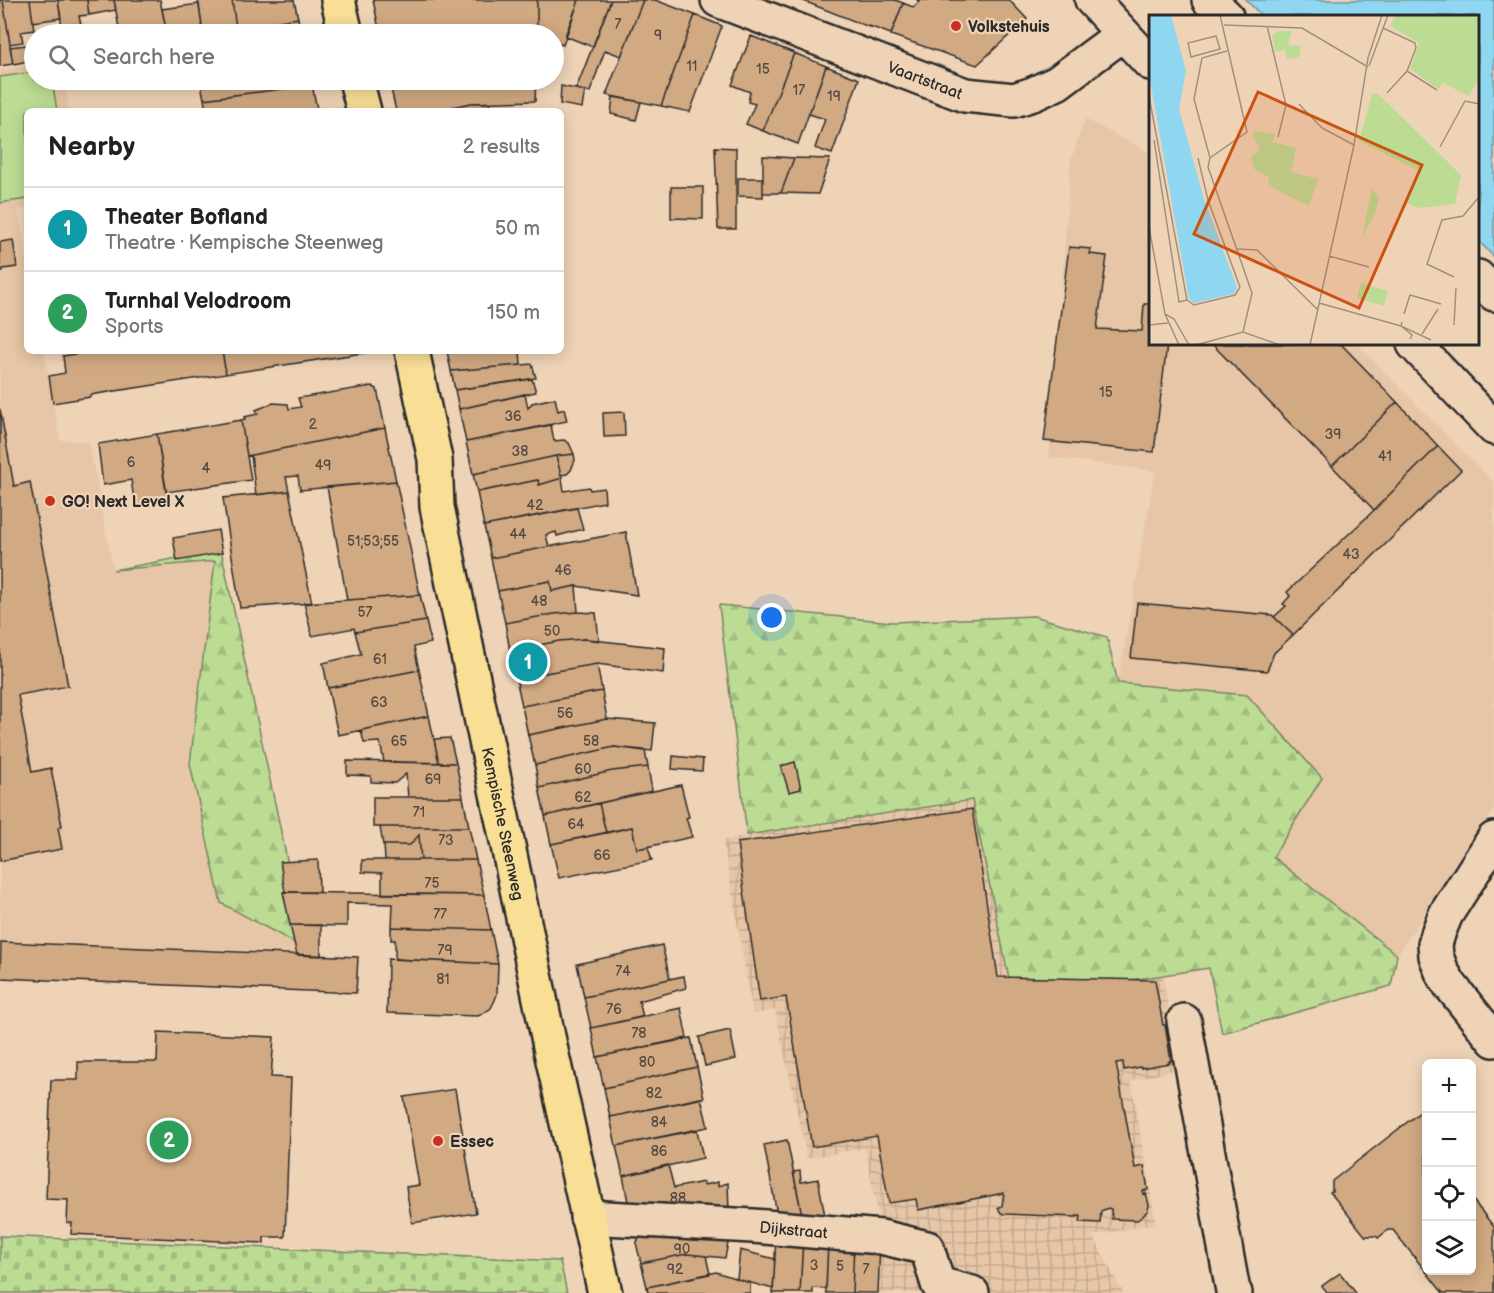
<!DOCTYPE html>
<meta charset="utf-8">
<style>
body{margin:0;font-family:"Balsamiq Sans",sans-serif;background:#f2f2f2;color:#202124}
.controls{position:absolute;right:18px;bottom:18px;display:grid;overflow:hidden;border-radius:9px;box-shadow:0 3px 15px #0003}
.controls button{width:54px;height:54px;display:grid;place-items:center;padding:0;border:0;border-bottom:2px solid #e0e0e0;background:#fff;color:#202124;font:30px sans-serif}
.you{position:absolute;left:772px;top:618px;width:21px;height:21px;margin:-15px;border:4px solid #fff;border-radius:50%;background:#1a73e8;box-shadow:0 0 0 9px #1a73e833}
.badge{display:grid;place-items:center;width:39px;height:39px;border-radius:50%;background:#1a73e8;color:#fff;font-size:20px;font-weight:700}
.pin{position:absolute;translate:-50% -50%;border:3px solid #fff;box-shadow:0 2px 6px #0006}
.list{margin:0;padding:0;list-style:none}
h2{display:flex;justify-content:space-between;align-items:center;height:78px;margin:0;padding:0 24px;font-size:26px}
h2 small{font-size:20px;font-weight:400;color:#757577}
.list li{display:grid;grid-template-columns:39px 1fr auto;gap:18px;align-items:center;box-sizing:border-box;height:84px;padding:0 24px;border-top:2px solid #e0e0e0}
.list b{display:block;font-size:22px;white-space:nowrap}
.list p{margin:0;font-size:20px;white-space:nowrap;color:#757577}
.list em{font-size:20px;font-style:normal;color:#757577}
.icon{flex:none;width:33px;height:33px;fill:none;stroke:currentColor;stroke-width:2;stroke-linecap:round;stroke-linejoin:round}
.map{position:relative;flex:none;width:1494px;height:1293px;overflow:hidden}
.search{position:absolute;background:#fff;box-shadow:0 3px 15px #0003;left:24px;top:24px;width:540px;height:66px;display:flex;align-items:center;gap:15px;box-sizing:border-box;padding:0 21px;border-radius:33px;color:#757577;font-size:22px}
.panel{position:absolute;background:#fff;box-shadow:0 3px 15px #0003;left:24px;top:108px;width:540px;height:246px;border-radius:9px}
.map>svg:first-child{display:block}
</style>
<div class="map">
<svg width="1494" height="1293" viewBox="0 0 1494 1293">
<defs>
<pattern id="industrial-grid" width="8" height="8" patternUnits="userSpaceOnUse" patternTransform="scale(1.5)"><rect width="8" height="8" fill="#e6c6a6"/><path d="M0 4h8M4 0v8" fill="none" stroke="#c5aa8f"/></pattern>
<pattern id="forest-firs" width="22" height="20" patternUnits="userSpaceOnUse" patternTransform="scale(1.5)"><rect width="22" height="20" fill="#bcdc94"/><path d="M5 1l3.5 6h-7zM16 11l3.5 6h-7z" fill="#a2bd80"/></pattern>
<pattern id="cemetery-stones" width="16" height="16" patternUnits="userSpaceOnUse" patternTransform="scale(1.5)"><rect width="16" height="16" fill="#bcdc94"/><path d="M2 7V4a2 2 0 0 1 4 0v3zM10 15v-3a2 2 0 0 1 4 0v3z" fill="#a2bd80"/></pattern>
</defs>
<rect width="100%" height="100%" fill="#efd3b6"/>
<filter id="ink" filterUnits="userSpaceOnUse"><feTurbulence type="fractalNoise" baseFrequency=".0167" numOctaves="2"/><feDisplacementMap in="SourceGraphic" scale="12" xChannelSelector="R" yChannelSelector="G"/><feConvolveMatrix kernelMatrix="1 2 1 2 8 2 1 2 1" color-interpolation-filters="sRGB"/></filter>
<g filter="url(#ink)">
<path fill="#e6c6a6" d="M34,65V80H65L69,111H27V208L18,210L27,258V351H44L60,440L89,442L113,570L215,561L295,952L0,943V70Z
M1085,119L1150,153V344H1357L1494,483V810L1397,955L1273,857L1322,778L1247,695L1118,683L1155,471L1049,457L1071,159Z"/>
<path fill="url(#industrial-grid)" d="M972,800L1013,998L1163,975L1178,1069L1131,1081L1156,1223L1093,1236L1123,1293H877L883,1242L865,1148L807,1158L775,1010L753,1014L723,841L747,835Z"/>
<path fill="url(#forest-firs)" stroke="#748460" stroke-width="1.5" d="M221,550L306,949L221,903L190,764L215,561L113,570Z
M719,605L892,622L1034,616L1107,637L1118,683L1247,695L1322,778L1273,857L1397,955L1391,986L1222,1033L1209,968L1013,998L972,800L747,835Z"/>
<path fill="url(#cemetery-stones)" stroke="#748460" stroke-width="1.5" d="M0,1236L560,1261L567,1293H0Z"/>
<path fill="#bcdc94" stroke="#748460" stroke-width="1.5" d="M34,72V80H52L57,111H27V199L0,203V77Z"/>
<path fill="#8fd7f0" stroke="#6792a1" stroke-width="1.5" d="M1246,0H1494V257L1478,240V16H1262Z"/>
<path fill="#d1a982" stroke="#2b2b2b" stroke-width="1.5" d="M0,0H3L13,64L0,66Z
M3,0H30L34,30L21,32L23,42L10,44Z
M30,0H58L61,18L33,22Z
M58,0H87L89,15L79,16L83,34H63Z
M87,0H114L116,10L89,15Z
M114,0H160L167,34H120Z
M198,0H232L236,28L203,33Z
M232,0H294L298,18L236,28Z
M373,0H537V34H380Z
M537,0H579L563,45L554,42V34H537Z
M579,0H611L593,47L565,36Z
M611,0H643L621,56L605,50L590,92L576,89Z
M643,0H655L695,15L661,106L606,95Z
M801,0H895L903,3L891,34L869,26V27Z
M917,0H1009L1027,19L977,65L891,35L903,3L913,7L919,2Z
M199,4L203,33L194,34H167L162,9Z
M695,15L722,26L690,112L661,106Z
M298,18L301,34H194L203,33Z
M751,36L794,53L763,131L746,124L755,104L748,102L750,92L732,85Z
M34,44V60L13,64L10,47Z
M794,53L826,66L798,144L763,131Z
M826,66L859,79L832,154L815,148L825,119L809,114Z
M69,80H124L70,88Z
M200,80H311L312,85L204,99Z
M389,80H536L535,101L471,103L433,111H396Z
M312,85L317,109L303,111H206L204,99Z
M561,86L585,91L582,108L560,104Z
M613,97L641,102L636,120L611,114Z
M471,103H489L491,111H433Z
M715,147L736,148V229H718Z
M763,156L794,158L781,193H763Z
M794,158L830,159L818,194L781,193Z
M738,178H763V197L738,196Z
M671,187H703V219L671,218Z
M13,240L17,267L3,269V271H0V242Z
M1069,247L1091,249L1090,254L1107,256L1097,329L1142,331L1144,304H1150V344H1167L1154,452L1044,441Z
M1212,344H1341L1397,402L1332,466Z
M94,351H222L226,374L90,395V397L53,403L49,376L65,373L63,356Z
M222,351H369V352L226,374Z
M447,351H520L521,365L451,371Z
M532,364L536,378L455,390L451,371Z
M532,379L536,392L459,409L455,390Z
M372,386L377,389L385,428L247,456L241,420L245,419L244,417L258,414L256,410L273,403L288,404L289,409L301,407L298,398Z
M525,394L528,408L532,403L555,398L558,411L564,409L567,421L466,442L459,409Z
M1397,402L1438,446L1374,510L1332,466Z
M0,409L14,486L30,482L68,686L18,695L32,772L51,768L62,826L58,827L62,849L0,861Z
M624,412L625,436L604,437L603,413Z
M241,420L251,480L166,492L157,434Z
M551,425L554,441L564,440L569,443L574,454L556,456L473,474L466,442Z
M385,428L396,481L300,490L298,476L286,477L289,491L256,495L251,455Z
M157,434L168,501L135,506L131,480L103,485L98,444Z
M1438,446L1461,470L1293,635L1274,617L1286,606L1283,604L1290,596L1287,592L1368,516Z
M574,454L575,460L571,470L567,474L561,475L556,456Z
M556,456L562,478L539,485L538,480L477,492L473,474Z
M562,478L564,491L589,487L590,490L604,488L605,502L484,526L477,492L538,480L539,485Z
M396,481L420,595L347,600L327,487Z
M289,491L312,603L240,608L223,498Z
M577,508L583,529L557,536L556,532L546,535L549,547L491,558L484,526Z
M218,530L222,553L177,561L173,538Z
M626,532L637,595L576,586L552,591L550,581L498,591L491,558Z
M550,581L552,591L576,586L578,612L554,614L505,623L498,591Z
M420,595L426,621L355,632L354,628L312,636L304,603Z
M1137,603L1272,615L1293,635L1274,653L1267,671L1131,658Z
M578,612L596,613L599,640L584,639L559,641L510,651L505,623L554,614Z
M426,621L431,643L414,647L419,670L328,688L323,663L361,654L355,632Z
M584,639L665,648L663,673L597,664L516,678L510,651L559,641Z
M597,664L602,691L522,706L516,678Z
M419,670L429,716L338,735L328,688Z
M602,691L607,719L528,735L522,706Z
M429,716L439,763L384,762L380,742L364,743L361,730Z
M607,719L655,723L652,751L614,747L535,765L528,735Z
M450,738L456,763H439L434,739Z
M614,747L645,751L648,767L612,771L539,788L535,765Z
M673,756L703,759L702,771L672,769Z
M347,761L456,763L463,797H408L406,774L395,783L371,782V776L347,775Z
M795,762L801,789L789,792L781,766Z
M648,767L652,791L545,816L539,788L612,771Z
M681,785L689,817L686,818L692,837L637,849L632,827L606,833L599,803Z
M373,797H463L469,827H373Z
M599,803L606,833L551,844L545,816Z
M972,809L998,977L1155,980L1163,1025H1165L1171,1061H1169L1170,1063L1141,1068V1067L1124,1070L1123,1062L1116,1063L1135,1168L1144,1166L1148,1190L1142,1191L1143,1194L1146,1193L1149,1205L1148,1210L1143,1216L1137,1220L1112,1219L1111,1209L1108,1208L1101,1211L1100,1223L1080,1222L1081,1216H1077V1217L1004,1214L1001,1213L998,1208L1002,1206L1004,1193L918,1210L916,1199L889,1203L877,1136L812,1147L786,997L760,1001L737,843Z
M380,827H469L476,860H421L419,835L410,845H383Z
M632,827L637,849L648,847L652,860L559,878L551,844Z
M419,835L421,860H385L384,845H410Z
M318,860L319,892H285L280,862Z
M362,860H476L484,895L382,894V873L362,872Z
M283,892L484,895L491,930L392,927L393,904L347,903V926L290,925Z
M290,925H321V956L297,955Z
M391,927L491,930L498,964L395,959V940H391Z
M1,942L358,957L356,993L0,978Z
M662,945L670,979L584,997L577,964Z
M388,959L498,964L497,994L495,1000L491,1008L484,1013L478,1016L387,1013Z
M684,976L686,988L639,1001L643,1017L591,1028L584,997Z
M681,1008L687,1038L597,1057L591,1028Z
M730,1030L736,1059L705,1066L699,1037Z
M158,1032L274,1037L271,1077L291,1078L285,1237H264V1243L71,1234L72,1223H67L68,1200L46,1199L51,1080H78V1062H157Z
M691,1038L697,1067L604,1088L597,1057Z
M697,1067L704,1098L610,1117L604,1088Z
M455,1089L476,1213L412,1223L406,1187L419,1185L404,1097Z
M701,1098L708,1127L616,1146L610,1117Z
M1424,1109L1426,1111V1270H1472V1199L1494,1227V1293H1443L1393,1230H1388L1378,1238L1376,1236H1367L1366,1237L1330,1192L1332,1191V1181Z
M697,1130L703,1158L623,1176L616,1146Z
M787,1140L802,1215L777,1214L764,1145Z
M668,1165L674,1188L704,1182V1185L718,1182V1186L728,1183L729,1212L629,1207L623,1176Z
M800,1171L801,1182L818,1179L825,1216L802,1215L793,1172Z
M730,1233L725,1258L687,1254L641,1263L636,1243L642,1234Z
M776,1238L803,1240L800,1293H773Z
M803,1240L828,1241L826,1289L813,1288V1293H800Z
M828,1241L854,1243L852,1293H826Z
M854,1243L880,1244L878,1293H852Z
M740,1250L775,1259L773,1289L737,1279Z
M687,1254L706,1256L710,1274L647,1287L641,1263Z
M716,1272L750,1283V1293H648L647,1287Z
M1340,1273L1356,1293H1328L1322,1286Z"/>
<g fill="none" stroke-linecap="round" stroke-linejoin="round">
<defs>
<g id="minor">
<path id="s1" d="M718,0L965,95L1014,100L1033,94L1057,83L1123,34"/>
<path d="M1092,0L1150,63"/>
<path d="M1209,0L1226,16"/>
<path d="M1478,277L1494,294"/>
<path d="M1414,344L1494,428"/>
<path d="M1494,839L1446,914L1439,931L1435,944L1436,956L1442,972L1450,985L1494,1040"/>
<path d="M1184,1021L1233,1291L1235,1293"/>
<path id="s2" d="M587,1217L753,1226L881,1237L927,1248L938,1284L972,1293"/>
</g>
<g id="major">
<path d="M338,0L346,34"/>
<path d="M356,80L364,111"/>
<path id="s3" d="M412,351L435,459L437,507L551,1051L605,1293"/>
</g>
</defs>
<use href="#minor" stroke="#2b2b2b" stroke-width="38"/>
<use href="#major" stroke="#2b2b2b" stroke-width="38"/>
<use href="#minor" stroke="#efd3b6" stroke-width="33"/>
<use href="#major" stroke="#f9df96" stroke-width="33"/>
</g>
</g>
<g fill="#c8321e" stroke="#efd3b6" stroke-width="2">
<circle cx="956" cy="26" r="6"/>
<circle cx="50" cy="501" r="6"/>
<circle cx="438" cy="1141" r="6"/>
</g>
<g text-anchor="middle" stroke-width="4.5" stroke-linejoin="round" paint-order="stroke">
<g font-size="14" fill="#544a41">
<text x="618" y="29">7</text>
<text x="658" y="40">9</text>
<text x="692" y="71">11</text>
<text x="763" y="74">15</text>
<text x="799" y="95">17</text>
<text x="834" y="101">19</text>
<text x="1106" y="397">15</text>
<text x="513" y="421">36</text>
<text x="313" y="429">2</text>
<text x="1333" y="439">39</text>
<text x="520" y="456">38</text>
<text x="1385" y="461">41</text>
<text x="131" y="467">6</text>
<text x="323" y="470">49</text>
<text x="206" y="473">4</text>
<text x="535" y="510">42</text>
<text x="518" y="539">44</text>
<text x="373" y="546">51;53;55</text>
<text x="1351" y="559">43</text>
<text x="563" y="575">46</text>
<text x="539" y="606">48</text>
<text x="365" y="617">57</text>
<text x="552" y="636">50</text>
<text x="380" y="664">61</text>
<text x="379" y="707">63</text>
<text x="565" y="718">56</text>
<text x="399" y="746">65</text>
<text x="591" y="746">58</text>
<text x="583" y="774">60</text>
<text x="433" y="784">69</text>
<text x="583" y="802">62</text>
<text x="419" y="817">71</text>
<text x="576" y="829">64</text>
<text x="446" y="845">73</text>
<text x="602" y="860">66</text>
<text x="432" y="888">75</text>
<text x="440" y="919">77</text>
<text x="445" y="955">79</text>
<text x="623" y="976">74</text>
<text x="443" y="984">81</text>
<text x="614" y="1014">76</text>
<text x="639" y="1038">78</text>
<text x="647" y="1067">80</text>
<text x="654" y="1098">82</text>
<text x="659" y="1127">84</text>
<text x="659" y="1156">86</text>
<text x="678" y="1203">88</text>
<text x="682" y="1254">90</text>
<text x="814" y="1270">3</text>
<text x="840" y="1271">5</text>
<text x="675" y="1274">92</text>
<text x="866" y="1274">7</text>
</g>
<g font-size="16" font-weight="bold" fill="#2b2b2b" stroke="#efd3b6" text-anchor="start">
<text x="968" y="32">Volkstehuis</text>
<text x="62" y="507">GO! Next Level X</text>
<text x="450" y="1147">Essec</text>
</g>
<g font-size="16" fill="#2b2b2b" stroke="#efd3b6">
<text dy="6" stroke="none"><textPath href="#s1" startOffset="222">Vaartstraat</textPath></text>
<text dy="6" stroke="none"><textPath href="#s3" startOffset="482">Kempische Steenweg</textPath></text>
<text dy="6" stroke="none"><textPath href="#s2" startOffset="207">Dijkstraat</textPath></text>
</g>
</g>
<g transform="translate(1149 15)">
<rect width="330" height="330" fill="#efd3b6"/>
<path d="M247,0H330V63L320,81L294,68L290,74L261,54L270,28L241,11ZM129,16H143L139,30L152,31L150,42L138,44L136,35L126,37L123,21Z" fill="#bcdc94"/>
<path d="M105,116L126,119L124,127L147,133L142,157L169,164L160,191L126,174L119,168L120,162L106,155L102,142L111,135L103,119ZM223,173L230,182L226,199L214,220L225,224L213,221Z" fill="#bcdc94"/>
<path d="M228,78L312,160L306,189L271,193L257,188L272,157L210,126L223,79Z" fill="#bcdc94"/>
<path d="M212,268L239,276L235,291L208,283Z" fill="#bcdc94"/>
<path d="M0,0H22L37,56L30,94L55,184L88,273L84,279L45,288L40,284L0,59Z" fill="#8fd7f0"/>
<path fill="none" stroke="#a1907e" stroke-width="1.5" d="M71,0L98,117L61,143L59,152L103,278L94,317M75,10L153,13L219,52M118,11L137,90L129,122M234,13L266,28L267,33L258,56L238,78M67,21L71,34L42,42L39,28ZM220,51L239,0M258,56L288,75M0,81L38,285M150,89L173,113L205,130M5,125L30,287L38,285M291,132L316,86L330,89M61,143L45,84L53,43L78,36M0,212L16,299L30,330M88,234L108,235L169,295M180,241L220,252M305,262L278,249L293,205L314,201L330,182M38,285L45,290L86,280L91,272L59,185L49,143M170,288L252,311L263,320L261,324M16,299L25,304L40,330M255,299L261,280L292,289M253,307L252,311L282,325M0,310L19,308M305,310L307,273M273,319L289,294M47,330L94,317L131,330M161,330L205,130L219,43L233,0"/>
<path fill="#cc5211" fill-opacity="0.15" stroke="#cc5211" stroke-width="3" d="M109,77L273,150L210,293L45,219Z"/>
<rect width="330" height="330" fill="none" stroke="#2b2b2b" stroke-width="3"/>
</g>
</svg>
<div class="controls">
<button>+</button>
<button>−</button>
<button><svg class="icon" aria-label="locate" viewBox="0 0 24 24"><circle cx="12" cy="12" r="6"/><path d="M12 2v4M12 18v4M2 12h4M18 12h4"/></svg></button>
<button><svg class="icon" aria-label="layers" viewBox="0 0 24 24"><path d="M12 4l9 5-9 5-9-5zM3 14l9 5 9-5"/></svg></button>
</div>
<div class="you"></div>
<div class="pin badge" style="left:528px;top:662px;background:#0f9aa8">1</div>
<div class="pin badge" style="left:169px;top:1140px;background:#2e9e5b">2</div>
<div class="search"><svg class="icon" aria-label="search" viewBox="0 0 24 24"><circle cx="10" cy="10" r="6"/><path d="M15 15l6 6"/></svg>Search here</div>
<section class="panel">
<h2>Nearby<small>2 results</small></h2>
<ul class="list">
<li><span class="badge" style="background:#0f9aa8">1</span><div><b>Theater Bofland</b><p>Theatre · Kempische Steenweg</p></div><em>50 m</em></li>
<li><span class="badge" style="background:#2e9e5b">2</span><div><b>Turnhal Velodroom</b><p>Sports</p></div><em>150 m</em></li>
</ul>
</section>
</div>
